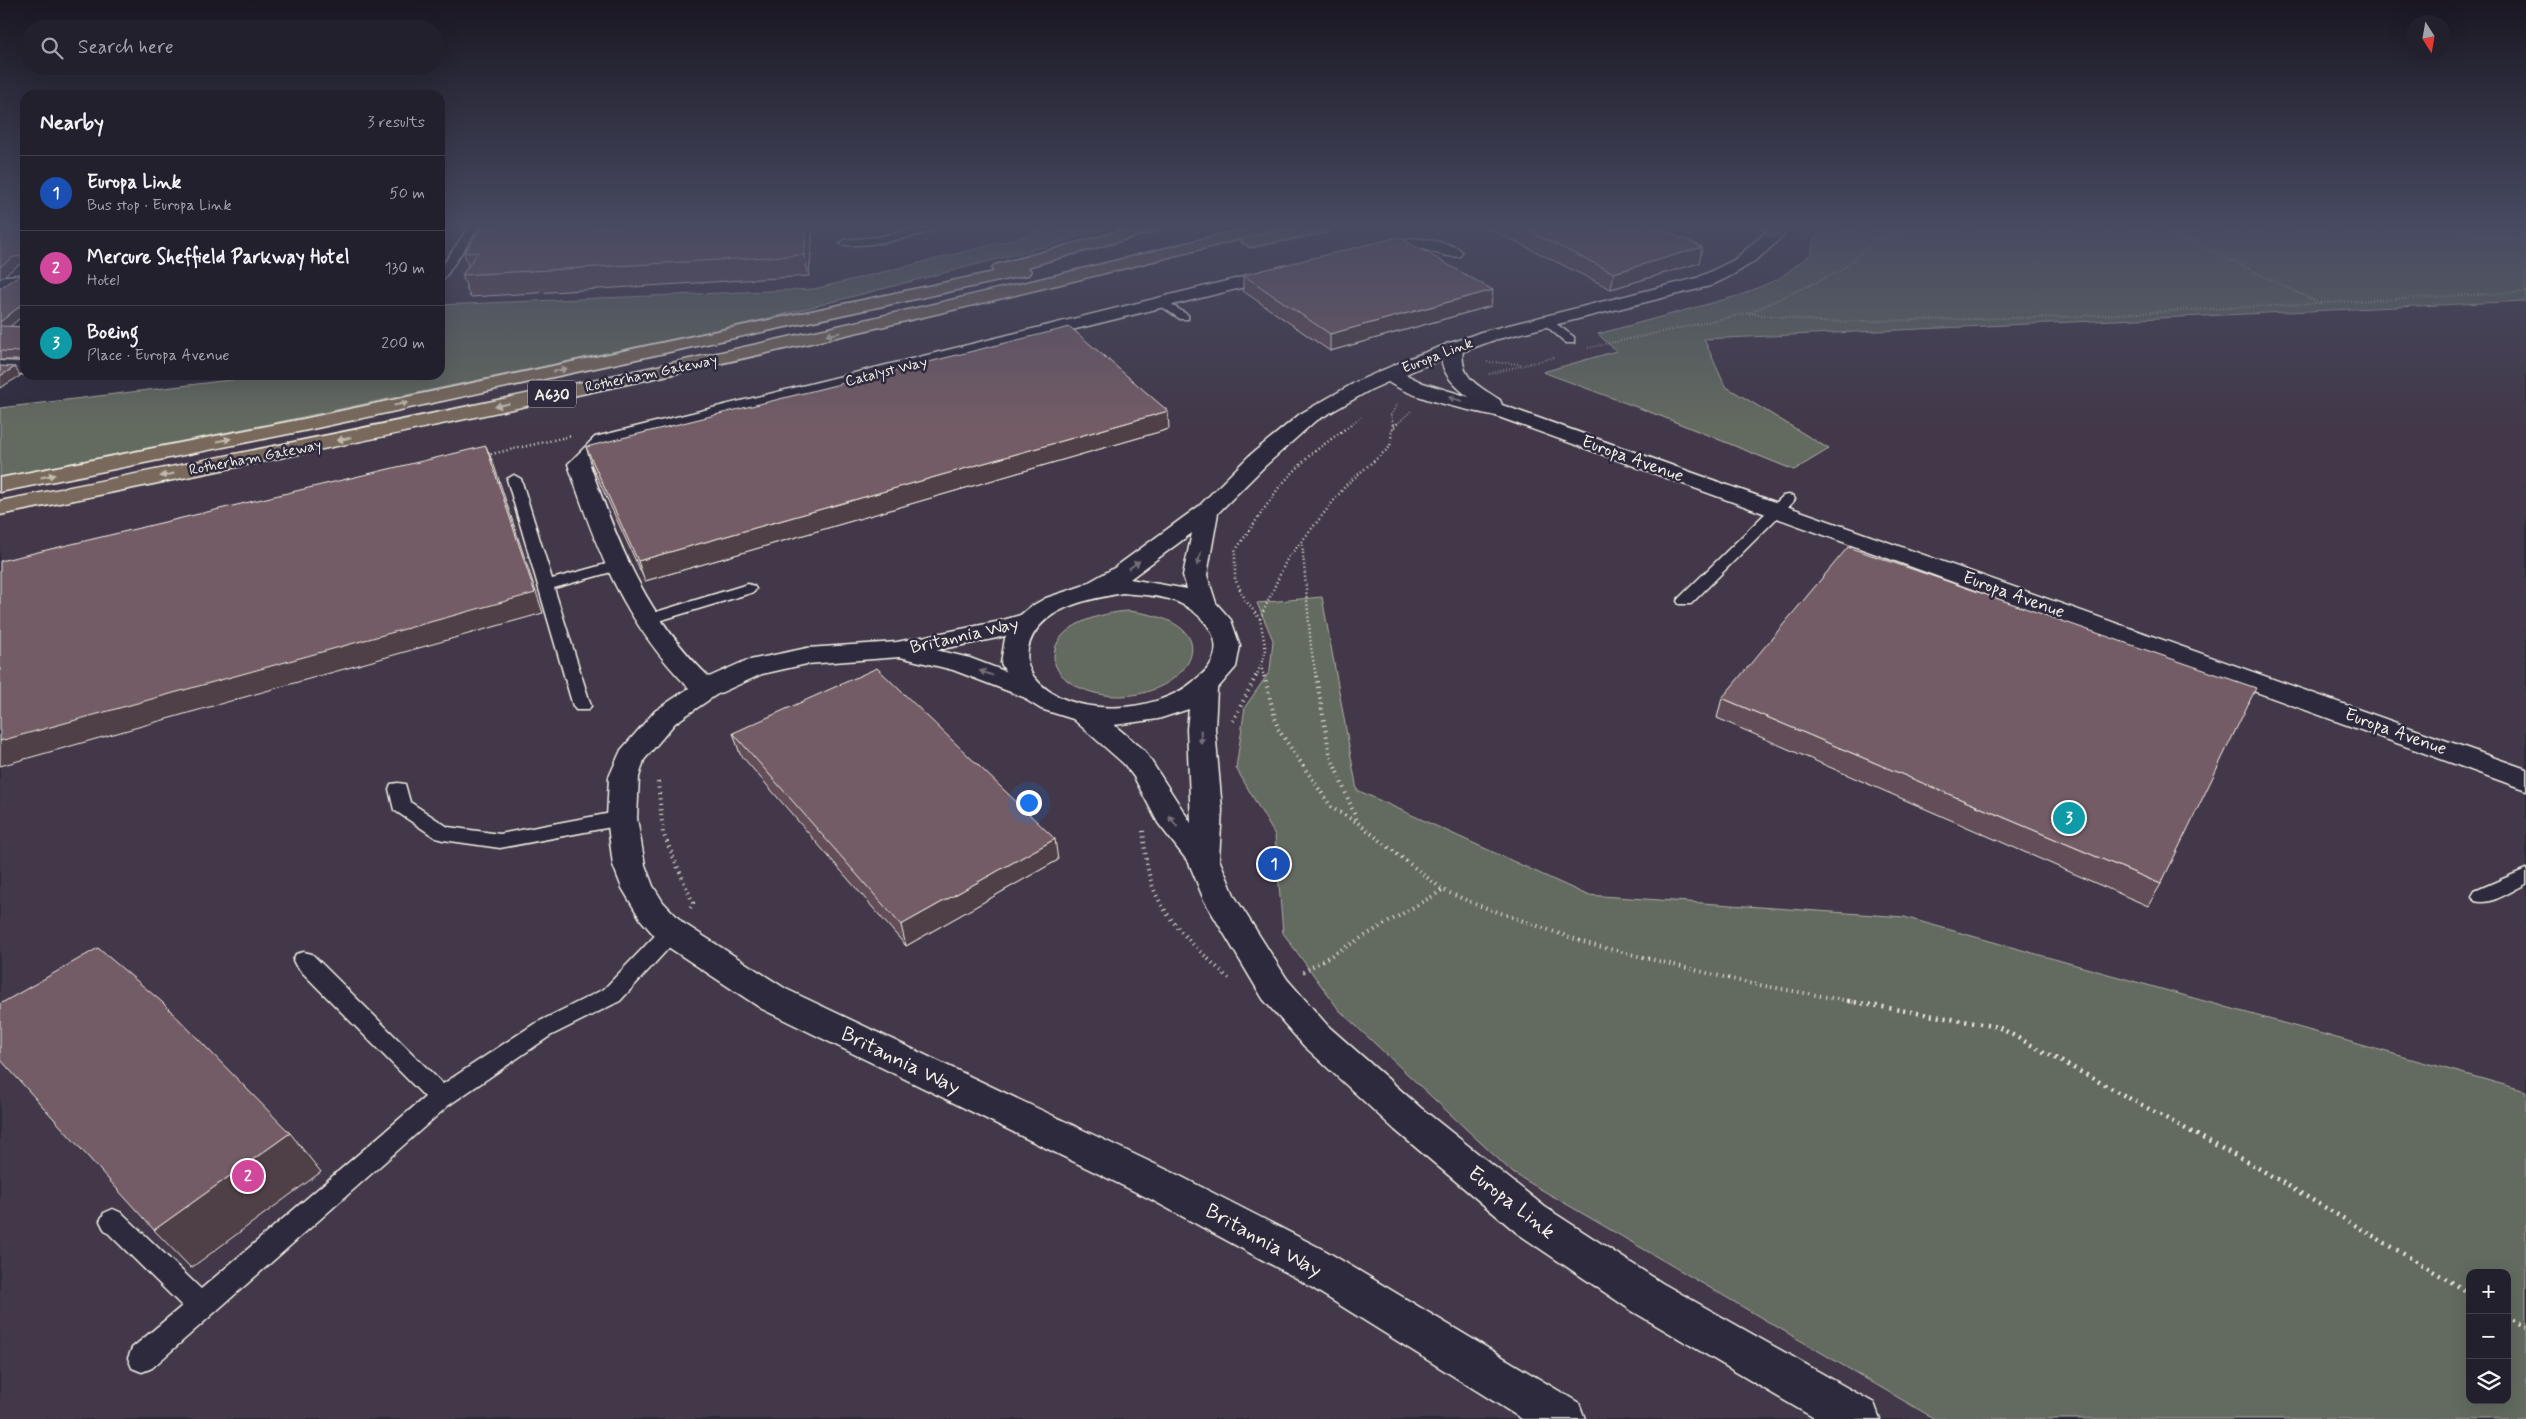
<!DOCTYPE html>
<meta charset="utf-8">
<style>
body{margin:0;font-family:Mynerve,sans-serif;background:#2f2d3a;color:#f1f3f6}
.controls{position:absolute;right:15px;bottom:15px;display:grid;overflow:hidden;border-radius:10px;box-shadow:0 5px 20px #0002}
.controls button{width:45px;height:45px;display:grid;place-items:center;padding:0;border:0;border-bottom:1px solid #403e4a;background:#23202e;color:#f1f3f6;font:25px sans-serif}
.compass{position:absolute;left:2406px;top:15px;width:45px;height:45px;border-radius:50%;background:#23202e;box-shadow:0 5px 20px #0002;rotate:169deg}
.you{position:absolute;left:1028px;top:802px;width:18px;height:18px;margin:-12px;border:4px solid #fff;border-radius:50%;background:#1a73e8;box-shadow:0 0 0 8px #1a73e833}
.badge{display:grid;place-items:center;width:32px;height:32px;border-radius:50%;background:#bca0f2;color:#fff;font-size:16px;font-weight:700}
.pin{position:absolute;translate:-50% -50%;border:2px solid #fff;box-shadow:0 1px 5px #0006}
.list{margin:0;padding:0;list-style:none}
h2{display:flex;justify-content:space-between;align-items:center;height:65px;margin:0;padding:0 20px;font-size:21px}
h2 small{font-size:16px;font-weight:400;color:#a3a3aa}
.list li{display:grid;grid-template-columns:32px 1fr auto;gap:15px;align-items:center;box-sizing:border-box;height:75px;padding:0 20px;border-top:1px solid #403e4a}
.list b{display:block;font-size:19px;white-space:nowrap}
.list p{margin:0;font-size:16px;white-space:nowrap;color:#a3a3aa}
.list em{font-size:16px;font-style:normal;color:#a3a3aa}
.icon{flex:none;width:28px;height:28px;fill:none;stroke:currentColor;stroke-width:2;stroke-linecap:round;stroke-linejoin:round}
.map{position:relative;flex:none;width:2526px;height:1419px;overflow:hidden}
.search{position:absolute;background:#23202e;box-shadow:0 5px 20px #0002;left:20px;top:20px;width:425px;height:55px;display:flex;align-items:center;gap:12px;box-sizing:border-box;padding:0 18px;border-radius:28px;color:#a3a3aa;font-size:19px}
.panel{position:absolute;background:#23202e;box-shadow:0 5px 20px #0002;left:20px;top:90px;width:425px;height:290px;border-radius:15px}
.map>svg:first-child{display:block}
</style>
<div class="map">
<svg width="2526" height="1419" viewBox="0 0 2526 1419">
<rect width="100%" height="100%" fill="#2f2a3d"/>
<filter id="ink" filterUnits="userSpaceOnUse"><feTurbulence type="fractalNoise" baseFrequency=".02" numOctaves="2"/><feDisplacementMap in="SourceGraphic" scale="10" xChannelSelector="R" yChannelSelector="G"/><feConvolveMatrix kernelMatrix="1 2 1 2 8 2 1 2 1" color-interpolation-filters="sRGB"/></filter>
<g filter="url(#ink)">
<path fill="#433949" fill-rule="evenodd" d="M440,227H1044L1020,238L814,289L440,305Z
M1096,227H2499L2526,233V1419H0V471L341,403ZM2470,1273H2507V1400H2470Z"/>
<path fill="#646b5f" stroke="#acaea4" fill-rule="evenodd" d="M1044,227H1111L1052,245L754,322L279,422L0,477V408L271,375H440V305L814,289L1020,238Z
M1825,227H2526V301L1704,339L1725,386L1829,449L1794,470L1663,417L1543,372L1616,351L1598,334L1741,295L1778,279L1810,255L1815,237Z
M1322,597L1357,790L1587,895L1904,917L2526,1091V1419H1935L1513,1173L1339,1010L1283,933L1275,835L1236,768L1245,707L1270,671L1273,640L1257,603ZM2470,1273H2507V1400H2470Z
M1128,611C1259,625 1161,728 1076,686C1065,680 1054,670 1054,657C1054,624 1102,613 1128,611Z"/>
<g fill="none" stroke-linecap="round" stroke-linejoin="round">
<defs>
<path id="lane" d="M469,227H479L444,279L440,280V269Z
M921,227H940C931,235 848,251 840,243L845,240L878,237Z
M1162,299L1188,315V319H1180L1158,304L1156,302Z
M1547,317L1574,337V343H1566L1543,323L1541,321Z
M514,475L521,479L552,579L617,561L625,566L622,569L554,588L591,706L588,710H576L573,706L507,479Z
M1788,495L1793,496L1795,499L1793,502L1691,604H1679L1677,601L1679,598L1783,496Z
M748,584L754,586L756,589L754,592L649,624L641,619L643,616Z
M398,783L405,784L410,802L448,827L500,834L622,811L629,813L632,818L629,823L622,825L500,848L443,840L436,838L394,810L389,789L391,784Z
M2526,869V884C2511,891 2491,906 2475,901L2472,896L2475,891Z
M671,924L678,926L681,932L678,938L620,1001L550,1036L449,1105L152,1368L142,1372L132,1368L128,1358L132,1348L182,1306L104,1229L100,1221L104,1213L113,1209L122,1213L201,1289L425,1097L296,966L293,960L296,954L304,952L312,954L443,1084L534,1024L604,989L664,926Z"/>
<path id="street" d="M1413,238C1424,239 1456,243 1462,252L1460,256C1445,259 1429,248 1413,248C1398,248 1381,257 1366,254L1364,250L1366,246L1372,245Z
M25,263V273L0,275V265Z
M1279,268L1285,269L1288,273L1285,277L609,445L590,465C619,546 646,616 709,677L745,661L807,648L897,642L996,622L1031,612L1040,615L1044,620C1034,634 956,646 936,650L970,658L1041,685L1045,691L1041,697L1031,700L953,670L900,657L807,664L762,674L716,695L675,723L644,760L639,777L637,818L645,865L653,886L663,902L683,923L786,989L1180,1176L1326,1251L1579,1403L1585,1419H1522L1298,1279L1152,1200L762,1009L659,941L641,920L622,888L613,865L607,818L609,777L621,750L655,711L689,688C623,621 597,551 568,464L595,437Z
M1453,342L1460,344L1463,348C1459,379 1478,385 1500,400L1502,405L2526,769V790L1496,416C1469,410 1395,396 1380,374L1383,370H1397L1423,383L1469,397C1454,386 1432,365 1446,344Z
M0,361L25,362V374L0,373Z"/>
<path id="secondary" d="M1772,227H1789C1770,254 1739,273 1710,286L1494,340L1424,366L1370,390L1314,422L1265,466L1218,513L1207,575L1216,603L1231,620L1240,646L1236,667L1217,689L1215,729L1222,810L1219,859L1235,897L1287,979L1328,1026L1421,1108L1545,1207L1662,1283L1874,1403L1880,1419H1816L1632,1311L1517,1233L1395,1130L1304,1046L1263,999L1204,900L1189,863L1158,823L1134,777L1124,764L1073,719L1041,709L1028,701L1011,683L1001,663L1005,638L1017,618L1030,607L1046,598L1082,586L1114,568L1199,506L1249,456L1300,414L1356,382L1410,358L1481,332L1697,278L1734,260ZM1192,533L1183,575L1187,589L1130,579ZM1123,593C1140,595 1159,595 1175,601C1198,610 1228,637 1210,665C1207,671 1199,676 1194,681C1156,714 1068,720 1034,677C1028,669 1026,659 1028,649C1037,608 1088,599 1123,593ZM1189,709L1187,729L1191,823L1144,750L1114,725L1158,719Z"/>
<path id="highway" d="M1135,227H1161L1159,230L1027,267L1031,271L1028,275L1022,276L303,431L0,492V478L303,419L994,272L992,269L995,265Z
M1250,227H1277L1275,230C853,340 427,429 0,515V501C418,418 836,333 1250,227Z
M1301,227H1334L1326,232L1250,247L1242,242L1244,238Z
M1762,227H1778L1782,234L1780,237H1768Z"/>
</defs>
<use href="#lane" stroke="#f4f1e8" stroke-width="3"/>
<use href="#street" stroke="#f4f1e8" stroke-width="3"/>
<use href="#secondary" stroke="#f4f1e8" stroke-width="3"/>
<use href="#highway" stroke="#f4f1e8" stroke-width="3"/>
<path stroke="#f4f1e8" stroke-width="2" stroke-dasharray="0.5 2.5" stroke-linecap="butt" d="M2162,227L2317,302
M2440,227L2526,244
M1802,240L1813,227
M1749,313L1840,271L1878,239L1914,227
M1588,348L1748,313L1824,322L2062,317L2526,292
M1487,362L1521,364
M1489,374L1555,357
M1351,424L1361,417
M1393,424L1391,415L1397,404
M1397,424L1411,411"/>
<path stroke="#f4f1e8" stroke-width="2.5" stroke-dasharray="1 3" stroke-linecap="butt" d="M1394,427L1398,423
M487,455L571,436
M1260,619L1287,559L1302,541
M1262,669L1264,677
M1256,677L1266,651L1260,619L1246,601L1235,579V551L1280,486L1311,454L1353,423
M1316,677L1311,647L1302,541L1347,484L1390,447L1393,423"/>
<path stroke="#f4f1e8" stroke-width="4" stroke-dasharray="1 4.5" stroke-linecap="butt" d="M1264,676L1278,729L1332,808L1358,823
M1316,676L1330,755L1358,823L1443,890L1475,904L1589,944L1748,983L1855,1002
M1233,721L1256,676
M658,782L663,833L693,903L690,908
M1143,831C1145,849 1146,867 1152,884C1165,923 1202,952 1230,980
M1303,972L1443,890"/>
<path stroke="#f4f1e8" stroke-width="4.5" stroke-dasharray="2 5" stroke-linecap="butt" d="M1848,1001L1998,1027L2258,1168L2470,1293
M2507,1316L2526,1327"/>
<use href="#lane" fill="#2f2a3d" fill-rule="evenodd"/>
<use href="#street" fill="#2f2a3d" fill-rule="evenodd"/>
<use href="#secondary" fill="#2f2a3d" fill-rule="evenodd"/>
<use href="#highway" fill="#78695c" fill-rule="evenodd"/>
</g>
<path fill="#634e58" stroke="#f4f1e8" d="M0,227H25V314L10,326L25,327L21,360H0V288L2,287L22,273V264L18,265L0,279Z
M482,227H813L809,276L470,297L462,275L468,266L464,253Z
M1486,227H1657L1702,247L1699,263L1611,289Z
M1243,275L1491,306L1330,351L1243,291Z
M1169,429L645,581L592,466L586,447Z
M1722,698L2161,884L2148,906L1717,718Z
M733,733L1058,860L906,946L740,754Z"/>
<path fill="#504047" stroke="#f4f1e8" d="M807,227H813L809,276L804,255Z
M1702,247L1699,263L1611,289L1614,273Z
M22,256L25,264L18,265L0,279V267L13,257Z
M1493,290L1491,306L1330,351V334Z
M25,302V314L1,334L0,322Z
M25,361V369L22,363Z
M15,367L20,376L0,388V376Z
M1168,411L1169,429L645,581L638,561Z
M486,446L494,465L543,613L0,766V741Z
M1055,839L1058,860L906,946L901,925Z
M290,1133L321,1172L191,1268L154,1230Z"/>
<path fill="#735b66" stroke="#f4f1e8" d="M0,227H25V302L0,322V288L2,287L22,273V256L13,257L0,267Z
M482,227H807L804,255L462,275L478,252L464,253Z
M1520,227H1657L1702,247L1614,273Z
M1399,237L1493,290L1330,334L1243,275Z
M0,326L25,327V361L22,363L20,352L0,351Z
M1070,327L1168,411L638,561L586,447Z
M0,366L15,367L0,376Z
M486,446L535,593L0,741V561Z
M1848,547L2256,688L2161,884L1722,698Z
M877,668L1055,839L901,925L733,733Z
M98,948L162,1002L290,1133L154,1230L0,1059V1004Z"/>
<defs><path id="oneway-solid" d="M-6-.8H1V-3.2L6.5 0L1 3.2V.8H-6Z" transform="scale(1.25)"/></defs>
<g fill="#c2bbb0">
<use href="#oneway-solid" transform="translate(833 334) rotate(168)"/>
<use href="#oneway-solid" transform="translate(560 370) rotate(-12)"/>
<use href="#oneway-solid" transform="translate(401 404) rotate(-12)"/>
<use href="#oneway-solid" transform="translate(502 405) rotate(168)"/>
<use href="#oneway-solid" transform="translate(344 439) rotate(168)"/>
<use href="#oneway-solid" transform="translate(224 440) rotate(-11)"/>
<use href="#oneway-solid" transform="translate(167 475) rotate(169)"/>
<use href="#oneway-solid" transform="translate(48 476) rotate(-11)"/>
</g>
<g fill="#747079">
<use href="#oneway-solid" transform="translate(1455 399) rotate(-164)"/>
<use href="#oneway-solid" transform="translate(1199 559) rotate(106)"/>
<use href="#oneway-solid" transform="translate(1134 565) rotate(-36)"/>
<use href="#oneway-solid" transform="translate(986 673) rotate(-160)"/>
<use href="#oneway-solid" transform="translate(1201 737) rotate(87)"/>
<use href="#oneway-solid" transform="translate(1173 821) rotate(-126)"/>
</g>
</g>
<linearGradient id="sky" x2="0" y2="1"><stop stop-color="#1a1722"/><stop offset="0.53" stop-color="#474a62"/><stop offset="1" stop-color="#474a62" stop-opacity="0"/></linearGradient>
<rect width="2526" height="426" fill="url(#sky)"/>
<g text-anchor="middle" stroke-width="5" stroke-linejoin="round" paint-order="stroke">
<g font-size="15" fill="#f4f1e8" stroke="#2f2a3d">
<text transform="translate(1437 355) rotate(-21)" y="5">Europa Link</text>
<text transform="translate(886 371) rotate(-14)" y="5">Catalyst Way</text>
<text transform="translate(651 373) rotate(-12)" y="5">Rotherham Gateway</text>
<text transform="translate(255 457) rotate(-11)" y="5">Rotherham Gateway</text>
</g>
<rect fill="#2f2a3d" stroke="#b9b5b5" stroke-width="1" x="528" y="380.5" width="48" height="27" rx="4"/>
<g font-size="16" font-weight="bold" fill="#f4f1e8">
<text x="552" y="400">A630</text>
</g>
<g font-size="18" fill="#f4f1e8" stroke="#2f2a3d">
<text transform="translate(1633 458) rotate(20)" y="6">Europa Avenue</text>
<text transform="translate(2014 594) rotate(20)" y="6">Europa Avenue</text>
<text transform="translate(964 635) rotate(-13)" y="6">Britannia Way</text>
<text transform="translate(2396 731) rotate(20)" y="6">Europa Avenue</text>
</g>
<g font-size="21" fill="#f4f1e8" stroke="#2f2a3d">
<text transform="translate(901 1060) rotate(26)" y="7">Britannia Way</text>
<text transform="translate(1512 1202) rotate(38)" y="7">Europa Link</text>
<text transform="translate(1264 1240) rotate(29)" y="7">Britannia Way</text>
</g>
</g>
</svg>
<div class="controls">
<button>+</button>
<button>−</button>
<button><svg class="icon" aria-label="layers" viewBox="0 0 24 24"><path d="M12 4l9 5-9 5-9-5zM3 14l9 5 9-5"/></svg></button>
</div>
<svg class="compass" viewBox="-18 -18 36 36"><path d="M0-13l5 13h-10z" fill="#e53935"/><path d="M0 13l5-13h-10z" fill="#a3a3aa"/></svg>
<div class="you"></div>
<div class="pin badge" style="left:1274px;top:864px;background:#1a4fb4">1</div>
<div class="pin badge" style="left:248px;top:1176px;background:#d1479c">2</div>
<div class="pin badge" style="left:2069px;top:818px;background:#0f9aa8">3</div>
<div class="search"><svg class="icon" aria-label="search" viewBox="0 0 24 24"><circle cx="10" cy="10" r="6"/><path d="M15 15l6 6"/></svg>Search here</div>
<section class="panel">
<h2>Nearby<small>3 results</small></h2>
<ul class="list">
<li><span class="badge" style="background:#1a4fb4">1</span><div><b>Europa Link</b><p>Bus stop · Europa Link</p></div><em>50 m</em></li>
<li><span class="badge" style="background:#d1479c">2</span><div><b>Mercure Sheffield Parkway Hotel</b><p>Hotel</p></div><em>130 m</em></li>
<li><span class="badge" style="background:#0f9aa8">3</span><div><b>Boeing</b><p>Place · Europa Avenue</p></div><em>200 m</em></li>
</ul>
</section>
</div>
